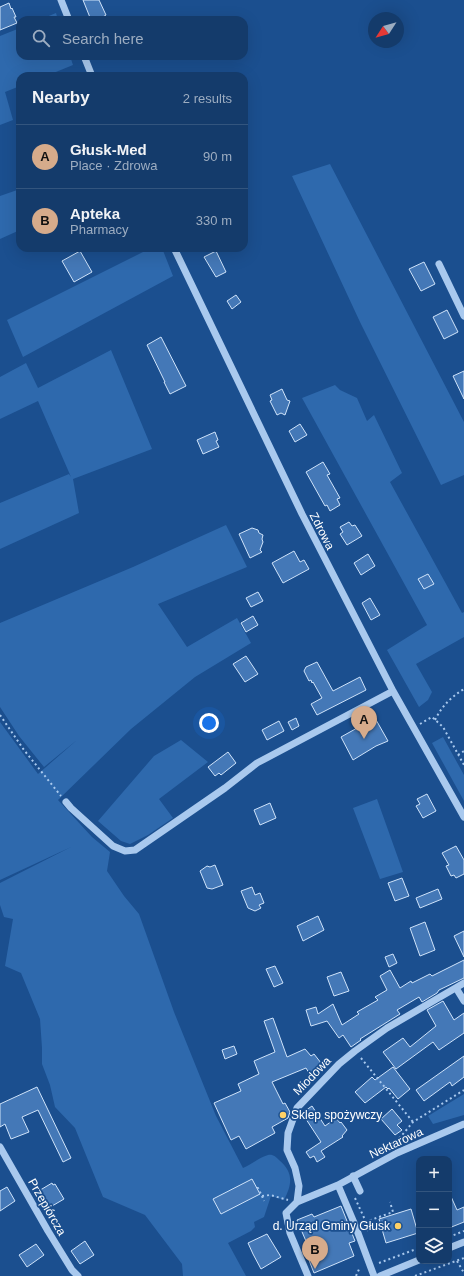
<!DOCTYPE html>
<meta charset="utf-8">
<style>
body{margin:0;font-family:Arial,sans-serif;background:#1d4271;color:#f1f3f6}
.controls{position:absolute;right:12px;bottom:12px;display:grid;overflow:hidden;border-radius:8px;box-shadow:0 4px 16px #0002}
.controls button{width:36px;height:36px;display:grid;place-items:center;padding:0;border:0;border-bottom:1px solid #33557e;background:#143b6b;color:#f1f3f6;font:20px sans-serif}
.compass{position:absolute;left:368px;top:12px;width:36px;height:36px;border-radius:50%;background:#143b6b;box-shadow:0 4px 16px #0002;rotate:234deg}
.you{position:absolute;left:209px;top:723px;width:14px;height:14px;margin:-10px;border:3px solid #fff;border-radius:50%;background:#1a73e8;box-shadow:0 0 0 6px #1a73e833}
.badge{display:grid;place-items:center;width:26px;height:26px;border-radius:50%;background:#d6ab8b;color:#111;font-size:13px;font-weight:700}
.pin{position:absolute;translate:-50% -33px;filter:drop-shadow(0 1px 2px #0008)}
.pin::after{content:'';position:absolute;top:21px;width:14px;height:12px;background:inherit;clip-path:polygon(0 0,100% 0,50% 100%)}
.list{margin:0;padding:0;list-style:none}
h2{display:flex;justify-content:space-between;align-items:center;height:52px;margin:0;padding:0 16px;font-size:17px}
h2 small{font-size:13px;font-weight:400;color:#9dadc1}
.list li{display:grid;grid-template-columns:26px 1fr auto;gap:12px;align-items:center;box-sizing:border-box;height:64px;padding:0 16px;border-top:1px solid #33557e}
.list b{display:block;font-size:15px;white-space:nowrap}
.list p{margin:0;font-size:13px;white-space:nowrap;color:#9dadc1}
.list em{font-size:13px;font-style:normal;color:#9dadc1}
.icon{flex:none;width:22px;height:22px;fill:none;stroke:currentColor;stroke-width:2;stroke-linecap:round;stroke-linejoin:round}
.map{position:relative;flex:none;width:464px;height:1276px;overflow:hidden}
.search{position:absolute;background:#143b6b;box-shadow:0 4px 16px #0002;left:16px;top:16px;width:232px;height:44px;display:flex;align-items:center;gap:10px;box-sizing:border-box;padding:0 14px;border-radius:12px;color:#9dadc1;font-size:15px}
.panel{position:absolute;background:#143b6b;box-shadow:0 4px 16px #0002;left:16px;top:72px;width:232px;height:180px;border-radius:12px}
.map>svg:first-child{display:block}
</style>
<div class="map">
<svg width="464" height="1276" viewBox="0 0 464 1276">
<rect width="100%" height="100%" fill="#1b4f8f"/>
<path fill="#2e69ad" d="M56,13L58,20H39Z
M20,28V56H70L73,65L46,76H20V86L5,92L13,120L0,125V36Z
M330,164L464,422V475L441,485L360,322L292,176Z
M20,189V230L0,239V196Z
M151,248H162L173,276L23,357L7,320Z
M111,350L152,449L73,479L79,513L0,549V503L69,474L71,477L38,401L0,419V377L26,363L38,388Z
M335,385L340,390L357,398L367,421L374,415L402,473L390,482L462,613L464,612V637L416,664L432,692L428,700L419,707L387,650L427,625L302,398Z
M226,525L247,567L158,604L187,647L237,618L251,643L195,677L131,729L58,800L92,837L110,852L107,871L124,896L139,914L174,1012L216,1116L243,1168C251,1165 260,1157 268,1155C273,1154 276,1157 279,1160C294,1173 292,1184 284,1200L271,1196L264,1217L254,1222L255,1227L251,1231L228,1243L246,1276H183L182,1264L145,1215L103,1197L75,1128L55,1107L50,1085L42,1064V1048L40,1019L21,973L5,966L13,919L4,917L0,905V883L71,847L0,880V722L38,774L77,740L44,767L19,736L0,707V623L133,567Z
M443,737L464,775V801L432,743Z
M181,740L208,762L159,799L173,818L148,835L130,844L121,841L98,821L154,756Z
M377,799L403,872L380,879L353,808Z
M464,1094V1115L433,1124L428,1116Z"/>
<path fill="#4478b7" stroke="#cfe3fa" d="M83,0H99L106,15L98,20H91Z
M9,3L11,9L12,8L16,17H14L17,23L0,30V7Z
M80,251L92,272L74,282L62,261Z
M216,251L226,272L216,277L204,257Z
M424,262L435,284L421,291L409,269Z
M236,295L241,302L232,309L227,301Z
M447,310L458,332L444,339L433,317Z
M161,337L186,386L170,394L164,382H165L147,345Z
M464,371V399L453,376Z
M282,389L287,400L290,401L285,415L281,413L277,415L270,401L272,400L270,395Z
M300,424L307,435L295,442L289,431Z
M215,432L218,440L216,441L219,447L203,454L197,440Z
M323,462L330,474L327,475L340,498L337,499L340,505L330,511L327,505L325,506L306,472Z
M349,522L352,526L355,525L362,536L347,545L340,534L343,532L340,527Z
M252,528L258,530L259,533L263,535L262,539L263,542L260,550L262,552L250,558L239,534Z
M294,551L300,562L304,560L309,569L283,583L272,563Z
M368,554L375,566L361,575L354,563Z
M428,574L434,584L424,589L418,579Z
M258,592L263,601L251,607L246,598Z
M370,598L380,615L371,620L362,603Z
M253,616L258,625L246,632L241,623Z
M246,656L258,674L245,682L233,664Z
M317,662L333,691L360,677L366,690L317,715L311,704L322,698L313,682L312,683L311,680L309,681L304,671L306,667Z
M296,718L299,726L292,730L288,722Z
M375,718L388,741L376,746L353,760L341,737Z
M279,721L284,731L267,740L262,730Z
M228,752L236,763L221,775L219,773L215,776L208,767Z
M427,794L436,811L423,818L416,806L420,804L417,799Z
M270,803L276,818L260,825L254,810Z
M456,846L464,860V874L456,878L454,875L451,876L446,866L449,865L442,853Z
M215,865L223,885L212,889L207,888L200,871L207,866L210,867Z
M402,878L409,896L395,901L388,883Z
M252,887L255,895L260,893L264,903L259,905L261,908L255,911L248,908L241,891Z
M438,889L442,899L420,908L416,898Z
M318,916L324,930L303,941L297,926Z
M425,922L435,950L420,956L410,928Z
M464,931V957L454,936Z
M393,954L397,963L389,967L385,957Z
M464,960V978L439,990L437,993L422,1002L419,997L397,1010L400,1014L360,1039L361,1040L351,1047L343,1035L339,1038L327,1021L311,1026L306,1010L316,1007L318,1014L333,1004L342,1025L359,1014L357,1012L378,1000L375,997L387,990L380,976L390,970L400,988L411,981L412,983L430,974L432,976Z
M275,966L283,983L274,987L266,969Z
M341,972L349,991L334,996L327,977Z
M443,1001L454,1020L464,1013V1033L439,1050L433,1042L396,1069L383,1052L403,1038L410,1047L436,1026L427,1010Z
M273,1018L287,1057L305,1049L311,1056L314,1054L325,1068L312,1078L306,1068L272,1082L283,1104L285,1103L290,1112L288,1118L272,1127L275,1133L246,1149L239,1136L231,1140L214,1103L241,1091L238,1084L259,1074L254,1061L275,1052L264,1021Z
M234,1046L237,1054L225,1059L222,1050Z
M464,1056V1077L452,1086L450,1082L424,1101L416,1090Z
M393,1067L410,1089L398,1099L389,1088L388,1089L386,1087L365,1103L355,1092L372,1077L375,1080Z
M37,1087L71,1158L63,1162L38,1110L22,1117L29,1132L11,1139L5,1124L0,1127V1104Z
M312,1106L325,1126L336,1118L340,1123L341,1122L347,1130L342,1136L343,1137L321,1151L325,1157L317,1162L314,1156L310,1158L306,1152L321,1142L302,1113Z
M392,1109L402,1121L397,1125L402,1130L395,1135L381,1119Z
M252,1179L260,1194L221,1214L213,1199Z
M52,1183L53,1185L55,1184L64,1199L47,1209L37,1192Z
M7,1187L15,1201L0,1211V1191Z
M449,1192L457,1210L464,1207V1222L449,1228Z
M341,1206L355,1241L349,1243L354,1256L314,1273L307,1255L311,1253L297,1220L312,1214L314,1217Z
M411,1209L418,1233L386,1243L379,1219Z
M267,1234L281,1257L261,1269L253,1254L248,1243Z
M85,1241L94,1255L80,1264L71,1251Z
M36,1244L44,1255L27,1267L19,1255Z"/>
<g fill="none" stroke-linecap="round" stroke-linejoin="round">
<path stroke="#a9c9ee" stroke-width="2" stroke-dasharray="2 3" stroke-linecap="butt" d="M0,715L24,750L61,796
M435,720C442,706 451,697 464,689
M420,724L432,717L443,727L464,765
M458,755L464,751
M361,1058L413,1122
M398,1143V1140L413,1122L464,1090
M257,1188H258L262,1196L270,1195L288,1200
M262,1196L264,1201
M355,1198L366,1222L368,1231
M365,1222L393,1212L390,1202
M449,1237L464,1231
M457,1261L464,1273
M379,1263L419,1248
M356,1276L360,1267
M415,1276L464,1258"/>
<path stroke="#a9c9ee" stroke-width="7" d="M61,0L69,20
M84,56L92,76
M174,248L302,514L393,691L464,817
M439,264L464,316
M66,802L71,808L113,846L125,851L135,850L225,788L257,763L393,691
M464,983L387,1028L355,1051L339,1064L297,1108L288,1133L287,1150L295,1168L299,1186L297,1202L338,1185L397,1153L464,1124
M456,988L464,1001
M0,1147L48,1231L72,1270L78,1276
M353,1176L360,1191
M338,1185L355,1225L374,1276
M297,1202L286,1213L290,1233L308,1276
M449,1248L464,1242
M380,1276L419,1260"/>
</g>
<g fill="#ffd166" stroke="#1b4f8f" stroke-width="1.5">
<circle cx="283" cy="1115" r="4"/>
<circle cx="398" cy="1226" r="4"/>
</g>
<g text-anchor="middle" stroke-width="3.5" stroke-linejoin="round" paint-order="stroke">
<g font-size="12" fill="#fff" stroke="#1b4f8f">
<text transform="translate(322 531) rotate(63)" y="4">Zdrowa</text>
<text transform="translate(312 1076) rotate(-46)" y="4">Miodowa</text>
<text transform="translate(396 1143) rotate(-25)" y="4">Nektarowa</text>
<text transform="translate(47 1207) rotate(60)" y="4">Przepiórcza</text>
</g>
<g font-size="12" fill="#fff" stroke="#1b4f8f" text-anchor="start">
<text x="291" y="1119">Sklep spożywczy</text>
<text x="390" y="1230" text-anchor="end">d. Urząd Gminy Głusk</text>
</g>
</g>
</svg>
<div class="controls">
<button>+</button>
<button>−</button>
<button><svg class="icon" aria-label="layers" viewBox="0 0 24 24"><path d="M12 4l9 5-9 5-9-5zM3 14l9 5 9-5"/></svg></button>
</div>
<svg class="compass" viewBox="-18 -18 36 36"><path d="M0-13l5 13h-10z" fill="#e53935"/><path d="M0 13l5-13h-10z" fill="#9dadc1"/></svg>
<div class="you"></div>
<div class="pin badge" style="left:364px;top:739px">A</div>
<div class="pin badge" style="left:315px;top:1269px">B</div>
<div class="search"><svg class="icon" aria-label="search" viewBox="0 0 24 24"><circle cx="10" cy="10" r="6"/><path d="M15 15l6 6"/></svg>Search here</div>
<section class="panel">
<h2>Nearby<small>2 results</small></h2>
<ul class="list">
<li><span class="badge">A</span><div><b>Głusk-Med</b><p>Place · Zdrowa</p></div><em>90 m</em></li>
<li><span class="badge">B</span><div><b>Apteka</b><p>Pharmacy</p></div><em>330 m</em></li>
</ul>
</section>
</div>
